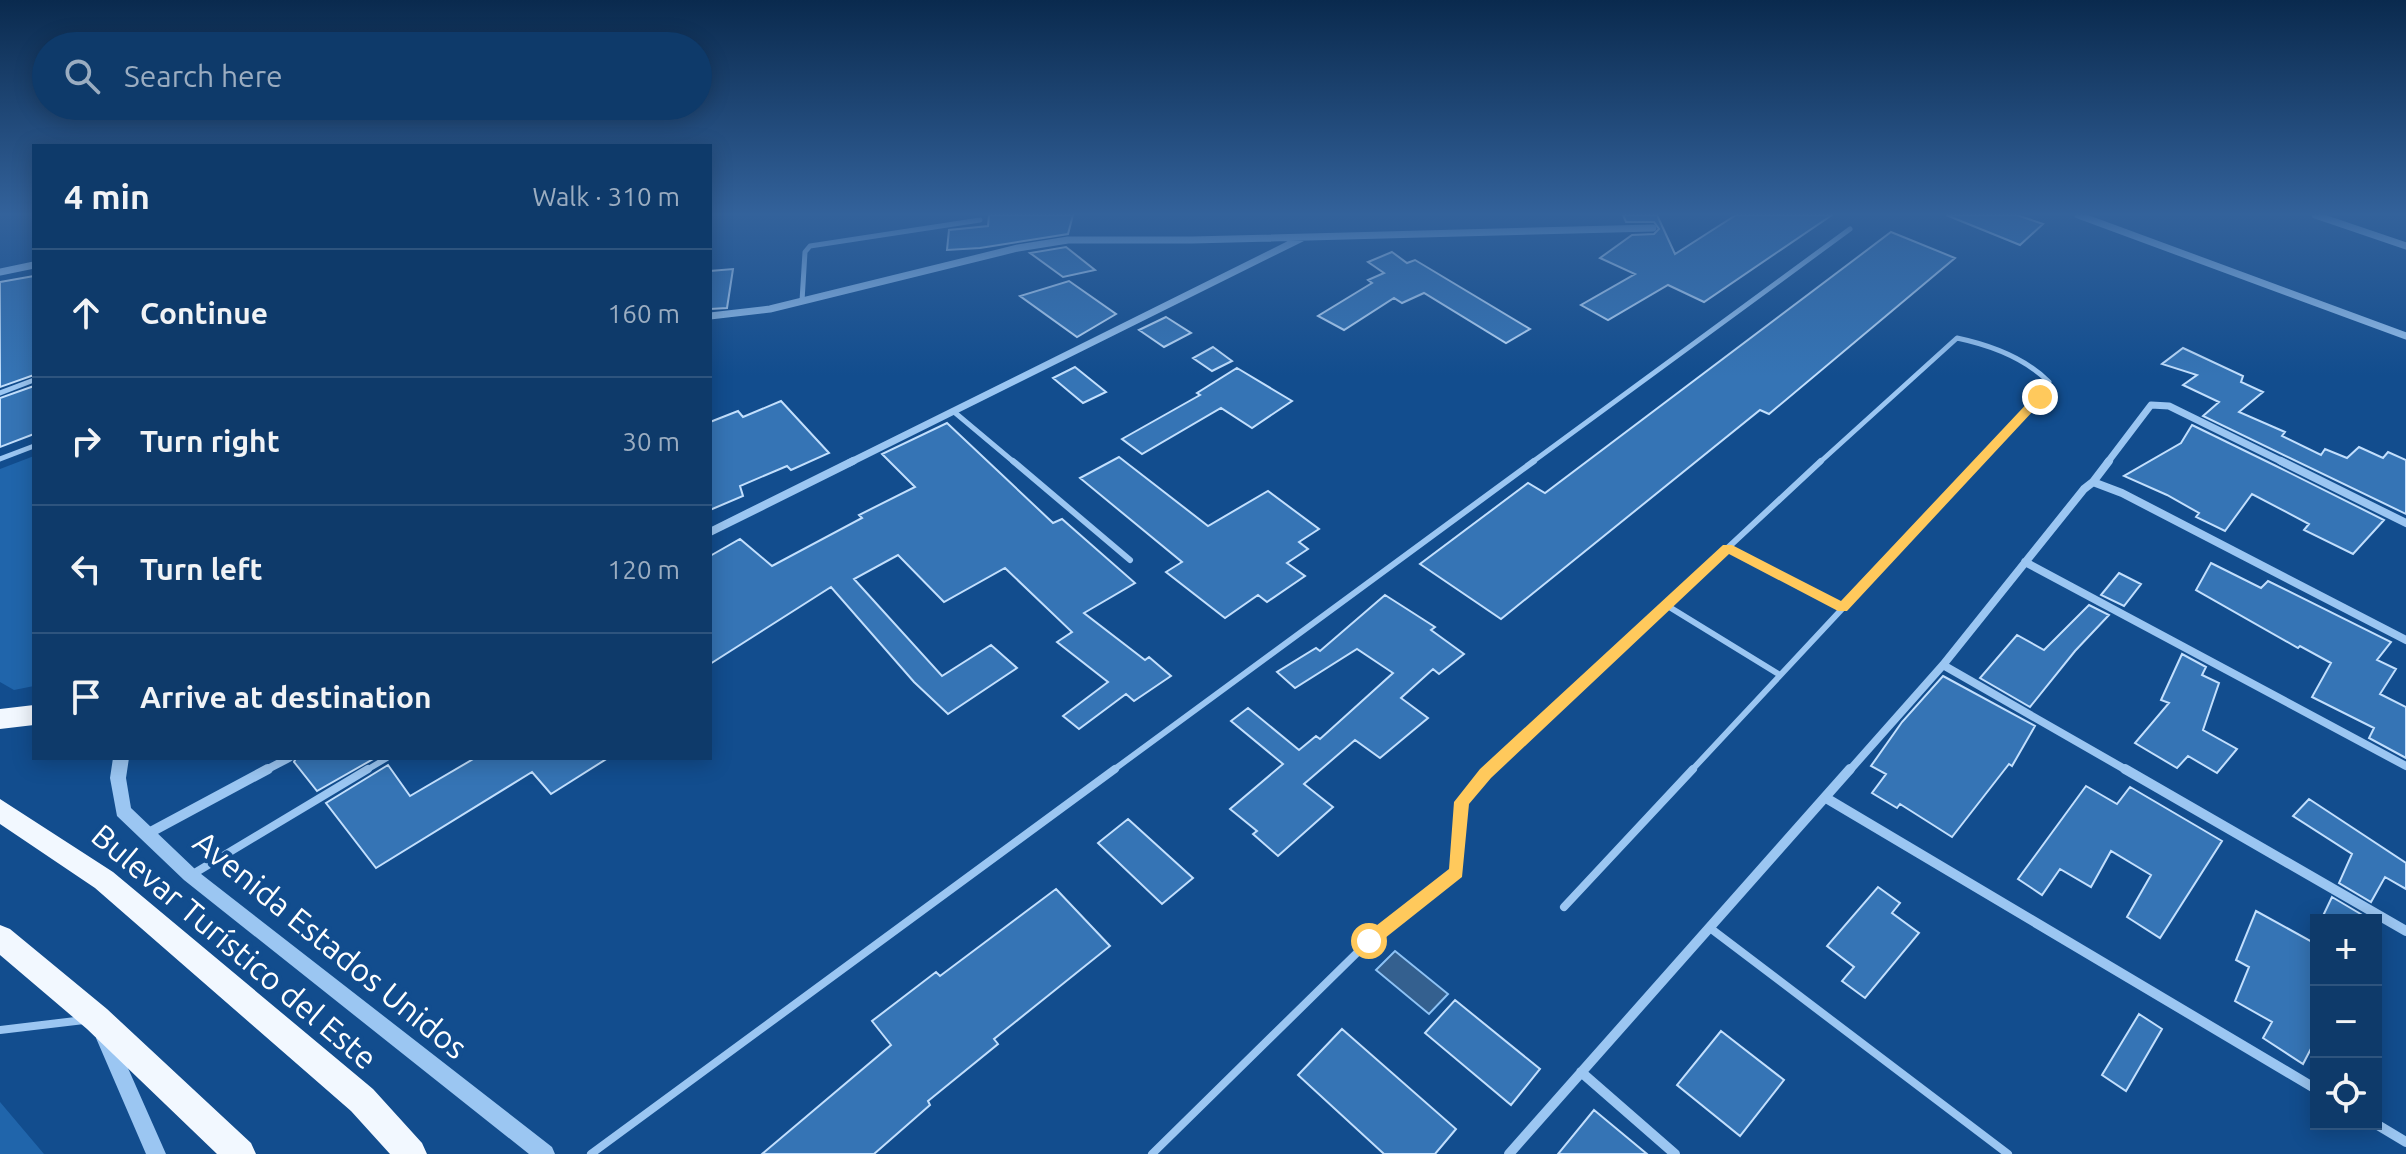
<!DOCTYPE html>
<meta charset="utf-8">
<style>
body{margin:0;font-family:Ubuntu,sans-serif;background:#1c4572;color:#f1f3f6}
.controls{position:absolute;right:24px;bottom:24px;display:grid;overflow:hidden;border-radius:0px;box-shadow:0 4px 20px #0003}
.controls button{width:72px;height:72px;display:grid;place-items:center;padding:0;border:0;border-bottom:2px solid #2e547e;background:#0e3a6a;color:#f1f3f6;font:40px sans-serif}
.stop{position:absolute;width:24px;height:24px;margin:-18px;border:6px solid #ffc95c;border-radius:50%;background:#fff}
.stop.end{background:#ffc95c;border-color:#fff;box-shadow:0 2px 8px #0008}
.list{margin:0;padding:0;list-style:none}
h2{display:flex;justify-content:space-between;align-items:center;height:104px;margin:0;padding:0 32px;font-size:34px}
h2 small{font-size:26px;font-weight:400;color:#9badc1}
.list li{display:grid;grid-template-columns:52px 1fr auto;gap:24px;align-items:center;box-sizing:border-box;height:128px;padding:0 32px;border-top:2px solid #2e547e}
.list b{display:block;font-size:30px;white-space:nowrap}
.list em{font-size:26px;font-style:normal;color:#9badc1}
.icon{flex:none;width:44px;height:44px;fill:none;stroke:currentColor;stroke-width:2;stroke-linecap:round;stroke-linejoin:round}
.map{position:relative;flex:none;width:2406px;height:1154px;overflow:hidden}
.search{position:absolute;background:#0e3a6a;box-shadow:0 4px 20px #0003;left:32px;top:32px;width:680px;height:88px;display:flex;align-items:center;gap:20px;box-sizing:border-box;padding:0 28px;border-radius:44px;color:#9badc1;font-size:30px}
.panel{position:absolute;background:#0e3a6a;box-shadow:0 4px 20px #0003;left:32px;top:144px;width:680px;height:616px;border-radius:0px}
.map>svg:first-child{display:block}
</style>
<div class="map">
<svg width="2406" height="1154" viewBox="0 0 2406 1154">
<rect width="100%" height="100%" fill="#124d8e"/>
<path fill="#2065ab" d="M34,456V686L14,690L0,682V469Z
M0,1102L44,1154H0Z"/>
<path fill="#34608f" stroke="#8dc2f5" stroke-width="2" d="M1395,951L1448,994L1429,1014L1376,970Z"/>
<path fill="#3574b5" stroke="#c2dffd" stroke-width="2" d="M989,215H1073L1068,234L980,248L947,250L949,230L988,226Z
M1623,215H1657L1675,254L1736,215H1832L1704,302L1668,285L1608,320L1581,305L1635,274L1600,258L1632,235L1654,234L1659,229L1654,222H1626Z
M1946,215H2017L2043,224L2020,245Z
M1891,232L1955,258L1769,414L1760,410L1501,619L1420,564L1528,483L1545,493Z
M1066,247L1095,270L1063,277L1030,253Z
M1392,252L1407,263L1415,260L1530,329L1506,343L1424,293L1402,303L1394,298L1344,330L1318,316L1372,283L1368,280L1384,273L1368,262Z
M733,269L727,308L710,309V271Z
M34,276V375L0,387V282Z
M1069,281L1116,314L1077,337L1020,296Z
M1166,317L1191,333L1164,347L1139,330Z
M1213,347L1232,361L1212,371L1193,358Z
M2183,348L2243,376L2241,382L2263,392L2239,412L2285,432L2282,436L2321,455L2325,449L2347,458L2359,447L2383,458L2388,452L2406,460V514L2203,416L2219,402L2183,385L2197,375L2162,364Z
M1075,367L1106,392L1083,403L1053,378Z
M1237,368L1292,401L1252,428L1221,408L1142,454L1122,439L1200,395L1197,393Z
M34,386V434L0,447V398Z
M781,401L829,453L791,470L787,466L740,486L743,496L710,510V422L738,411L743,417Z
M947,423L1053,523L1062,519L1135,583L1084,613L1145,660L1149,657L1171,676L1134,701L1126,694L1079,729L1063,716L1108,682L1057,642L1072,632L1005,568L944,602L898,555L854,579L942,676L991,645L1017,668L948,714L914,682L831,587L710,664V556L740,539L772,566L862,518L859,515L915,487L882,454Z
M2192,425L2276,466L2384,520L2353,554L2304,530L2309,524L2252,494L2225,531L2196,517L2199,513L2167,495L2124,476L2181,443Z
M1119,457L1208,526L1268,491L1319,529L1299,542L1308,549L1287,563L1305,576L1267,602L1258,595L1225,618L1166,572L1182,562L1080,478Z
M2211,563L2261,588L2268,581L2391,642L2377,660L2396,669L2380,694L2406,707V758L2369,738L2374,728L2312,697L2331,663L2300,646L2298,648L2196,590Z
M2119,573L2141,584L2124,606L2101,595Z
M1385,595L1435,627L1431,630L1464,654L1439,674L1433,669L1401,698L1428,718L1380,758L1355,740L1304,784L1333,807L1278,856L1253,834L1257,831L1230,809L1283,764L1231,721L1248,708L1299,750L1316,736L1320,739L1393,673L1357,649L1295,688L1277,672L1316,648L1320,651Z
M2089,605L2109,615L2075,651L2030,707L1980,678L2017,635L2044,650Z
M2182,654L2206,667L2202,675L2219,683L2203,730L2237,749L2217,773L2188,756L2177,768L2135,743L2169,703L2161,700Z
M1943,676L2035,726L2012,766L2009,764L1952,837L1900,804L1897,808L1872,793L1886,774L1871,766L1902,722Z
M296,758H375L317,791L294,762Z
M475,758H608L551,794L532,772L376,868L326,803L388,765L410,796Z
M2086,786L2117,804L2130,787L2222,841L2160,938L2127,917L2151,875L2111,851L2091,887L2060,869L2042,895L2018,879Z
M2309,799L2406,863V889L2385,877L2371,902L2339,883L2352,854L2293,816Z
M1128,819L1193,878L1162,904L1098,843Z
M1878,887L1900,903L1892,913L1919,933L1865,998L1842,981L1854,967L1827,946Z
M1056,889L1110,946L994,1039L998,1044L928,1101L930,1105L874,1154H762L891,1045L872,1021L936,972L940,976Z
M2332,897L2364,916L2361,920H2321Z
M2256,911L2316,944V1039L2303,1064L2263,1038L2272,1022L2235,1001L2249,967L2236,960Z
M1455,1000L1540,1069L1511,1105L1425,1033Z
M2139,1014L2162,1029L2126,1091L2102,1075Z
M1342,1029L1456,1129L1435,1154H1384L1298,1075Z
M1721,1031L1784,1080L1740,1136L1677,1085Z
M1594,1110L1647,1154H1558Z"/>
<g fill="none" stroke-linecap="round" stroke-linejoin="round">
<path stroke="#9bc6f2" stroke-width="5" d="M802,301L805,252L810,246L980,220
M0,393L34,380
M953,411L1015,463
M0,459L34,446
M1531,463L1850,229
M1819,463L1957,338C1990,345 2025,358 2049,382L2040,397L1978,463"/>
<path stroke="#9bc6f2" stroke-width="6" d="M1013,461L1130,560
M1728,548L1843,608
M1666,605L1780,675
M365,771L387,758
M1112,771L1534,461
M1488,771L1821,461
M1691,771L1980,461"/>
<path stroke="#9bc6f2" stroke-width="8" d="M193,874L368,769
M1564,907L1693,769
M1710,928L2008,1154
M0,1030L84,1020
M591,1154L1115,769
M1152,1154L1369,941L1457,873L1462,802L1490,769"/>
<path stroke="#9bc6f2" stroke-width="7" d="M2078,215L2406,336
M2315,215L2406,246
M0,272L34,265
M710,316L770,309L1018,248L1068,240H1192L1653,228
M849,463L1302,238
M2107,463L2151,405L2169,406L2285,463"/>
<path stroke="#9bc6f2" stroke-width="8" d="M2281,461L2406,523
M2093,482L2109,461
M710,532L853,461
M2025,562L2406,766
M1943,665L2128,771
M264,771L289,758
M1849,771L1943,665L2084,489L2093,482L2122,493L2406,640"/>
<path stroke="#9bc6f2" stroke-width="10" d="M2125,769L2406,931
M1826,798L2316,1089
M147,834L268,769
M1581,1072L1675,1154
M2376,1124L2406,1142
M1509,1154L1850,769"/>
<path fill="#9bc6f2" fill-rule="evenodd" d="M113,758H129L126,778L131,808L196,870L552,1147L555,1154H529L184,880L117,816L110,778Z
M105,1029L112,1032L166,1154H146L96,1038L98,1032Z"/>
<path fill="#f2f8ff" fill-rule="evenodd" d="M34,705V725L0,729V709Z
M0,799L113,872L373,1089L422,1143L427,1154H390L351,1111L95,888L0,824Z
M0,925L10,929L107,1009L251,1143L256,1154H217L87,1029L0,955Z"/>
</g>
<linearGradient id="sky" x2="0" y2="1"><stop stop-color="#0a2a4e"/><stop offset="0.57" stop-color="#33629b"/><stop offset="1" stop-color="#33629b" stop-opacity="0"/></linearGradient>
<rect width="2406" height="376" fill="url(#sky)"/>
<path fill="#ffc95c" d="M2036,394L2046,397L1847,611H1838L1729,554L1491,778L1469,804L1462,877L1375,946H1363L1361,941L1363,936L1449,869L1454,802L1480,769L1723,545H1732L1841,601Z"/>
<g text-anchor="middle" stroke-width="8" stroke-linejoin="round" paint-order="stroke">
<g font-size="32" fill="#fff" stroke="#124d8e">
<text transform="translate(330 945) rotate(39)" y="11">Avenida Estados Unidos</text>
<text transform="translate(234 947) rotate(40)" y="11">Bulevar Turístico del Este</text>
</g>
</g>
</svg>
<div class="controls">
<button>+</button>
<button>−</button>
<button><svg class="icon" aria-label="locate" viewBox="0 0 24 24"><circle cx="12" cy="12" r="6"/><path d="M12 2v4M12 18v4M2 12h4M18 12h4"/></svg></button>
</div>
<div class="stop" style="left:1369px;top:941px"></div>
<div class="stop end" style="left:2040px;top:397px"></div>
<div class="search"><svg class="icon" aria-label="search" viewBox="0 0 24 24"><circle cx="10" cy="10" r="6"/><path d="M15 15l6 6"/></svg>Search here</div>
<section class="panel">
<h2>4 min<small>Walk · 310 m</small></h2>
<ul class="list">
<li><svg class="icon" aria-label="ahead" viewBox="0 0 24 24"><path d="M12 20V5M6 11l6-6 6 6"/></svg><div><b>Continue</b></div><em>160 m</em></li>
<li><svg class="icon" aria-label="right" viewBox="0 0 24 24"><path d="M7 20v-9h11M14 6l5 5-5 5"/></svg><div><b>Turn right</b></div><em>30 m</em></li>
<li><svg class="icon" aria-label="left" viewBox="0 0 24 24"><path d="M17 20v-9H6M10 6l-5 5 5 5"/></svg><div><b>Turn left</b></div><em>120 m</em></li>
<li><svg class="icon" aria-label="arrive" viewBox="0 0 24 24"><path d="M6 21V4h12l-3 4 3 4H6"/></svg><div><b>Arrive at destination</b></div></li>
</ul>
</section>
</div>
